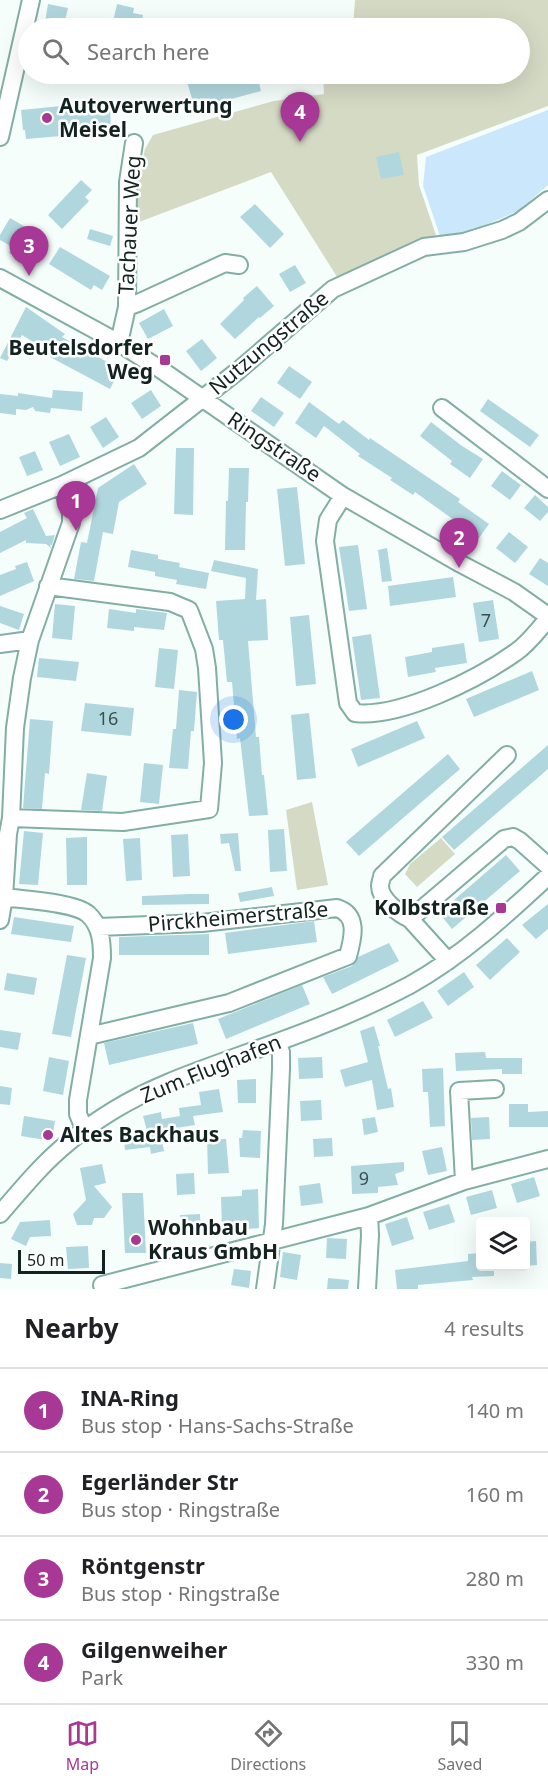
<!DOCTYPE html>
<meta charset="utf-8">
<style>
body{margin:0;font-family:"Noto Sans",sans-serif;background:#f6f6f6;color:#202124}
.controls{position:absolute;right:18px;bottom:18px;display:grid;overflow:hidden;border-radius:6px;box-shadow:0 6px 24px #0002}
.controls button{width:54px;height:54px;display:grid;place-items:center;padding:0;border:0;border-bottom:2px solid #e0e0e0;background:#fff;color:#202124;font:30px sans-serif}
.scale{position:absolute;left:18px;bottom:15px;width:87px;box-sizing:border-box;padding-left:6px;border:3px solid #122320;border-top:0;font-size:16px;line-height:21px;white-space:nowrap;color:#122320;-webkit-text-stroke:4px #fff;paint-order:stroke}
.you{position:absolute;left:234px;top:720px;width:21px;height:21px;margin:-15px;border:4px solid #fff;border-radius:50%;background:#1a73e8;box-shadow:0 0 0 9px #1a73e833}
.badge{display:grid;place-items:center;width:39px;height:39px;border-radius:50%;background:#a83895;color:#fff;font-size:20px;font-weight:700}
.pin{position:absolute;translate:-50% -50px;filter:drop-shadow(0 2px 3px #0008)}
.pin::after{content:'';position:absolute;top:32px;width:21px;height:18px;background:inherit;clip-path:polygon(0 0,100% 0,50% 100%)}
.list{margin:0;padding:0;list-style:none}
h2{display:flex;justify-content:space-between;align-items:center;height:78px;margin:0;padding:0 24px;font-size:26px}
h2 small{font-size:20px;font-weight:400;color:#757577}
.list li{display:grid;grid-template-columns:39px 1fr auto;gap:18px;align-items:center;box-sizing:border-box;height:84px;padding:0 24px;border-top:2px solid #e0e0e0}
.list b{display:block;font-size:22px;white-space:nowrap}
.list p{margin:0;font-size:20px;white-space:nowrap;color:#757577}
.list em{font-size:20px;font-style:normal;color:#757577}
.icon{flex:none;width:33px;height:33px;fill:none;stroke:currentColor;stroke-width:2;stroke-linecap:round;stroke-linejoin:round}
.map{position:relative;flex:none;width:548px;height:1289px;overflow:hidden}
.search{position:absolute;background:#fff;box-shadow:0 6px 24px #0002;left:18px;right:18px;top:18px;height:66px;display:flex;align-items:center;gap:15px;box-sizing:border-box;padding:0 21px;border-radius:33px;color:#757577;font-size:22px}
.sheet{height:414px;background:#fff}
nav{display:flex;justify-content:space-around;align-items:center;box-sizing:border-box;height:84px;border-top:2px solid #e0e0e0;background:#fff;font-size:16px;color:#757577}
nav a{display:grid;justify-items:center;gap:3px}
nav .on{color:#a83895}
.map>svg:first-child{display:block}
</style>
<div class="map">
<svg width="548" height="1289" viewBox="0 0 548 1289">
<rect width="100%" height="100%" fill="#f5fefb"/>
<path fill="#d5dac5" d="M355,0H548V106L417,155L419,185L436,235L339,280L271,172L139,222L134,198L145,149L153,135L274,101L324,94L323,74H520V28H321V25L353,27Z
M312,802L328,885L297,890L286,810Z
M441,838L455,854L417,887L405,874L410,864Z"/>
<path fill="#cbe7fc" d="M548,110V185L518,211L455,238L440,236L423,186L426,157Z"/>
<path fill="#b1d7de" d="M48,4L68,8L64,25L45,22Z
M117,4L134,8L133,13L143,15L141,28L113,22Z
M191,74H257L261,91L195,109L185,75Z
M110,104L111,131L88,132L87,125L60,128L61,136L26,139L25,130H23L21,110L71,105Z
M399,152L404,175L381,179L376,157Z
M81,180L92,190L85,197L89,201L62,229L48,215Z
M255,204L284,234L270,248L240,217Z
M10,218L43,237L27,264L9,253L12,247L0,240V235Z
M90,229L113,236L110,246L87,239Z
M60,247L110,276L102,290L94,285L91,290L49,264Z
M295,265L306,283L290,292L279,274Z
M257,286L274,306L260,318L259,317L235,339L220,324L244,300L243,298Z
M26,307L65,334L62,337L120,369L110,389L50,357L52,354L22,335L7,361L0,358Z
M164,309L173,326L148,339L139,323Z
M202,339L217,358L201,371L186,351Z
M289,366L312,382L300,399L277,383Z
M53,390L83,392L82,411L51,408L50,413L35,411L33,407L26,410L16,409V415L0,413V394L18,396V393L52,398Z
M151,390L161,406L142,419L131,403Z
M261,397L284,413L274,427L251,411Z
M488,399L539,435L530,447L480,411Z
M309,402L339,424L343,420L369,440L370,438L460,499L458,502L489,524L479,538L415,492L413,495L390,480L392,478L358,456L360,454L324,426L316,438L295,423Z
M106,417L119,437L103,448L90,427Z
M431,422L462,446L483,459L470,478L450,464L452,461L420,436Z
M69,434L80,457L60,466L49,442Z
M176,448H194L193,515L174,514Z
M35,451L43,470L27,476L19,457Z
M134,464L147,484L119,502L113,534L103,532L94,581L74,579L81,542L87,543L98,488Z
M229,468H249L248,502H246L245,550H225L226,501H228Z
M502,471L521,485L510,500L491,486Z
M297,487L305,564L285,566L277,489Z
M535,495L548,507V512L540,521L524,508Z
M33,509L46,536L55,535L52,545H50L51,548L46,544L26,543V540L0,553V532L27,518L24,513Z
M509,532L528,547L515,563L496,548Z
M358,545L367,609L349,611L339,547Z
M387,548L392,581L382,582L378,550Z
M131,550L158,555V559L180,563L179,567L209,573L206,589L176,584L177,580L155,576V572L128,567Z
M540,558L548,563V586L529,574Z
M214,560L258,569L256,600L266,599L268,640L248,641L256,737H259L262,775H264L268,815L249,816L240,738L237,739L232,682H227L223,640H219L216,601L245,599L246,578L211,571Z
M27,562L34,581L0,596V575L16,569L15,566Z
M453,577L456,597L390,606L388,586Z
M493,600L499,639L479,642L473,603Z
M55,604L75,606L72,640L52,638Z
M0,606L24,614L19,630L0,623Z
M109,609L136,613V609L167,613L164,630L134,627V631L107,628Z
M309,615L316,684L296,686L290,617Z
M371,634L380,698L361,700L352,637Z
M464,643L467,663L435,668L436,672L408,677L405,657L432,652V648Z
M159,648L178,650L174,689L155,687Z
M39,658L79,662L76,681L37,677Z
M532,671L539,690L474,717L466,699Z
M179,690L197,692L194,731H191L188,769L169,768L173,729H176Z
M85,703L134,708L131,736L81,731Z
M309,713L316,778L297,780L291,715Z
M30,719L53,721L49,774L45,773L42,809L23,808Z
M417,721L425,738L358,767L351,749Z
M548,745V769L454,850L442,837Z
M448,754L460,769L359,856L346,842Z
M144,763L163,765L159,804L140,802Z
M87,773L107,776L102,811L81,810Z
M284,829L287,871L270,872L268,830Z
M24,831L43,833L38,885L19,884Z
M238,833L241,871H235L229,843L221,844L220,834Z
M188,834L190,876L173,877L171,835Z
M87,837V885H67L66,838Z
M140,838L142,880L126,881L123,839Z
M506,855L520,871L452,929L439,913Z
M272,887L274,896L240,902L238,893Z
M190,894H209V904L142,905V896Z
M548,904V929L536,939L522,925Z
M14,917L74,926L71,942L11,934Z
M314,921L317,942L228,954L225,933Z
M209,934V955H119V937Z
M507,938L520,952L490,980L476,965Z
M389,943L399,961L332,994L323,977L352,966L358,957Z
M67,955L86,958L71,1037L52,1034Z
M464,972L474,987L448,1006L437,991Z
M7,973L37,978L34,995L4,990Z
M302,985L310,1004L226,1039L218,1019Z
M423,1001L433,1018L395,1037L387,1020Z
M193,1023L198,1044L109,1065L104,1043Z
M374,1026L380,1046H378L388,1089L391,1088L394,1107L377,1110L372,1080L345,1087L340,1070L368,1062L360,1031Z
M0,1030L21,1033L18,1050L0,1047Z
M485,1052L486,1058H522V1074H502V1069L456,1071L455,1053Z
M49,1057L69,1061L63,1095L43,1091Z
M322,1057L323,1078L299,1079L298,1058Z
M443,1068L445,1126L430,1127L428,1092H423L422,1069Z
M256,1079V1103H238L237,1080Z
M0,1086L12,1088L10,1105L0,1104Z
M219,1089L223,1112L193,1116L195,1125L164,1130L166,1136L161,1137L164,1151L151,1154L150,1147L125,1150L123,1134L147,1131L143,1116L161,1112L162,1119L180,1116L179,1108L201,1105L199,1092Z
M321,1100L322,1120L301,1121L300,1101Z
M509,1104H528V1112L548,1111V1127H509Z
M24,1116L55,1121L52,1141L21,1136Z
M375,1117L378,1132L364,1135L362,1119Z
M489,1117L490,1139L472,1140L471,1118Z
M243,1130L261,1131L260,1158L240,1157L239,1138H242Z
M332,1138L333,1156L314,1157L313,1139Z
M207,1139H226L229,1173L208,1174Z
M442,1147L447,1171L428,1175L422,1151Z
M404,1162V1171L395,1174L398,1185L378,1187V1193L352,1194L351,1166Z
M102,1164L106,1183L94,1186L112,1207L104,1218H94L92,1225H77L73,1214L86,1200L80,1168Z
M194,1173L195,1194L177,1195L176,1174Z
M534,1177L540,1196L517,1203L511,1184Z
M320,1183L323,1203L301,1206L299,1186Z
M258,1189L259,1228L222,1231L221,1197L242,1196V1190Z
M492,1190L497,1208L471,1215L466,1197Z
M122,1193H143L146,1253H125Z
M449,1204L455,1222L429,1230L423,1212Z
M200,1214L201,1236L182,1237L180,1215Z
M407,1217L414,1239L392,1246L385,1224Z
M50,1220L51,1236L30,1237L26,1246L11,1239L20,1222Z
M327,1238L347,1239L346,1259L326,1258Z
M536,1241L537,1265L525,1266V1242Z
M88,1246L89,1268L68,1269L66,1247Z
M283,1252L301,1255L297,1280L280,1277Z
M480,1253V1266H494V1276L472,1277L473,1280L418,1285V1289H397L395,1270L468,1261V1254Z
M0,1263L12,1264L11,1279L0,1278Z
M234,1269L251,1271L249,1288L231,1285Z
M328,1278L349,1280L348,1289H327Z"/>
<g fill="none" stroke-linecap="round" stroke-linejoin="round">
<defs>
<path id="minor" d="M0,137L31,0
M0,278L119,343L160,369L343,496L461,564L514,592L548,616
M127,307L138,303L225,263L239,265
M119,343L127,307L128,182L134,143
M442,408L548,489
M343,496L328,520L325,541L348,703L355,713C401,718 478,679 516,652C528,644 538,630 548,619
M0,510L62,485L139,448L239,370L333,289L424,247L464,242L502,230L519,222L548,200
M0,644L30,640
M11,818L123,822L209,809L213,763L207,668L204,649L189,610L170,602L48,586
M4,897C24,900 73,902 88,914C101,926 102,942 102,958L78,1100V1114L85,1131
M410,919L504,839L513,837L520,841L548,866
M0,920L4,897L8,834L11,818L15,728L22,678L30,640L71,523V513L62,485
M448,961L410,919C399,914 380,899 380,886C380,882 382,879 382,876L507,755
M89,1036L229,1003L348,956C353,938 359,915 337,908L202,923L98,927
M464,1181L459,1091L495,1089
M0,1214C12,1200 24,1186 36,1173C58,1149 86,1127 114,1110C158,1083 207,1068 255,1050C307,1032 361,1011 410,985C462,956 505,916 548,876
M102,1285L369,1216L464,1181L548,1159
M265,1289L274,1224L281,1069V1052L277,1043
M367,1289L370,1235L369,1216"/>
</defs>
<use href="#minor" stroke="#82aea4" stroke-width="20"/>
<use href="#minor" stroke="#fff" stroke-width="16"/>
</g>
<g fill="#a83895" stroke="#fff" stroke-width="2">
<circle cx="47" cy="118" r="6"/>
<rect x="159" y="354" width="12" height="12" rx="3"/>
<rect x="495" y="902" width="12" height="12" rx="3"/>
<circle cx="48" cy="1135" r="6"/>
<circle cx="136" cy="1240" r="6"/>
</g>
<g text-anchor="middle" stroke-width="5" stroke-linejoin="round" paint-order="stroke">
<g font-size="18" fill="#3a5050">
<text x="486" y="627">7</text>
<text x="108" y="725">16</text>
<text x="364" y="1185">9</text>
</g>
<g font-size="21" font-weight="bold" fill="#122320" stroke="#fff" text-anchor="start">
<text x="59" y="113">Autoverwertung<tspan x="59" dy="24">Meisel</tspan></text>
<text x="153" y="355" text-anchor="end">Beutelsdorfer<tspan x="153" dy="24">Weg</tspan></text>
<text x="489" y="915" text-anchor="end">Kolbstraße</text>
<text x="60" y="1142">Altes Backhaus</text>
<text x="148" y="1235">Wohnbau<tspan x="148" dy="24">Kraus GmbH</tspan></text>
</g>
<g font-size="21" fill="#122320" stroke="#fff">
<text transform="translate(130 225) rotate(-87)" y="7">Tachauer Weg</text>
<text transform="translate(269 343) rotate(-40)" y="7">Nutzungstraße</text>
<text transform="translate(274 447) rotate(34)" y="7">Ringstraße</text>
<text transform="translate(238 917) rotate(-5)" y="7">Pirckheimerstraße</text>
<text transform="translate(211 1069) rotate(-22)" y="7">Zum Flughafen</text>
</g>
</g>
</svg>
<div class="controls">
<button><svg class="icon" aria-label="layers" viewBox="0 0 24 24"><path d="M12 4l9 5-9 5-9-5zM3 14l9 5 9-5"/></svg></button>
</div>
<div class="scale">50 m</div>
<div class="you"></div>
<div class="pin badge" style="left:76px;top:531px">1</div>
<div class="pin badge" style="left:459px;top:568px">2</div>
<div class="pin badge" style="left:29px;top:276px">3</div>
<div class="pin badge" style="left:300px;top:142px">4</div>
<div class="search"><svg class="icon" aria-label="search" viewBox="0 0 24 24"><circle cx="10" cy="10" r="6"/><path d="M15 15l6 6"/></svg>Search here</div>
</div>
<section class="sheet">
<h2>Nearby<small>4 results</small></h2>
<ul class="list">
<li><span class="badge">1</span><div><b>INA-Ring</b><p>Bus stop · Hans-Sachs-Straße</p></div><em>140 m</em></li>
<li><span class="badge">2</span><div><b>Egerländer Str</b><p>Bus stop · Ringstraße</p></div><em>160 m</em></li>
<li><span class="badge">3</span><div><b>Röntgenstr</b><p>Bus stop · Ringstraße</p></div><em>280 m</em></li>
<li><span class="badge">4</span><div><b>Gilgenweiher</b><p>Park</p></div><em>330 m</em></li>
</ul>
</section>
<nav>
<a class="on"><svg class="icon" aria-label="map" viewBox="0 0 24 24"><path d="M3 6l6-2 6 2 6-2v14l-6 2-6-2-6 2zM9 4v14M15 6v14"/></svg>Map</a>
<a><svg class="icon" aria-label="directions" viewBox="0 0 24 24"><path d="M12 3l9 9-9 9-9-9zM9 14v-3h6M13 9l2 2-2 2"/></svg>Directions</a>
<a><svg class="icon" aria-label="saved" viewBox="0 0 24 24"><path d="M7 4h10v16l-5-4-5 4z"/></svg>Saved</a>
</nav>
